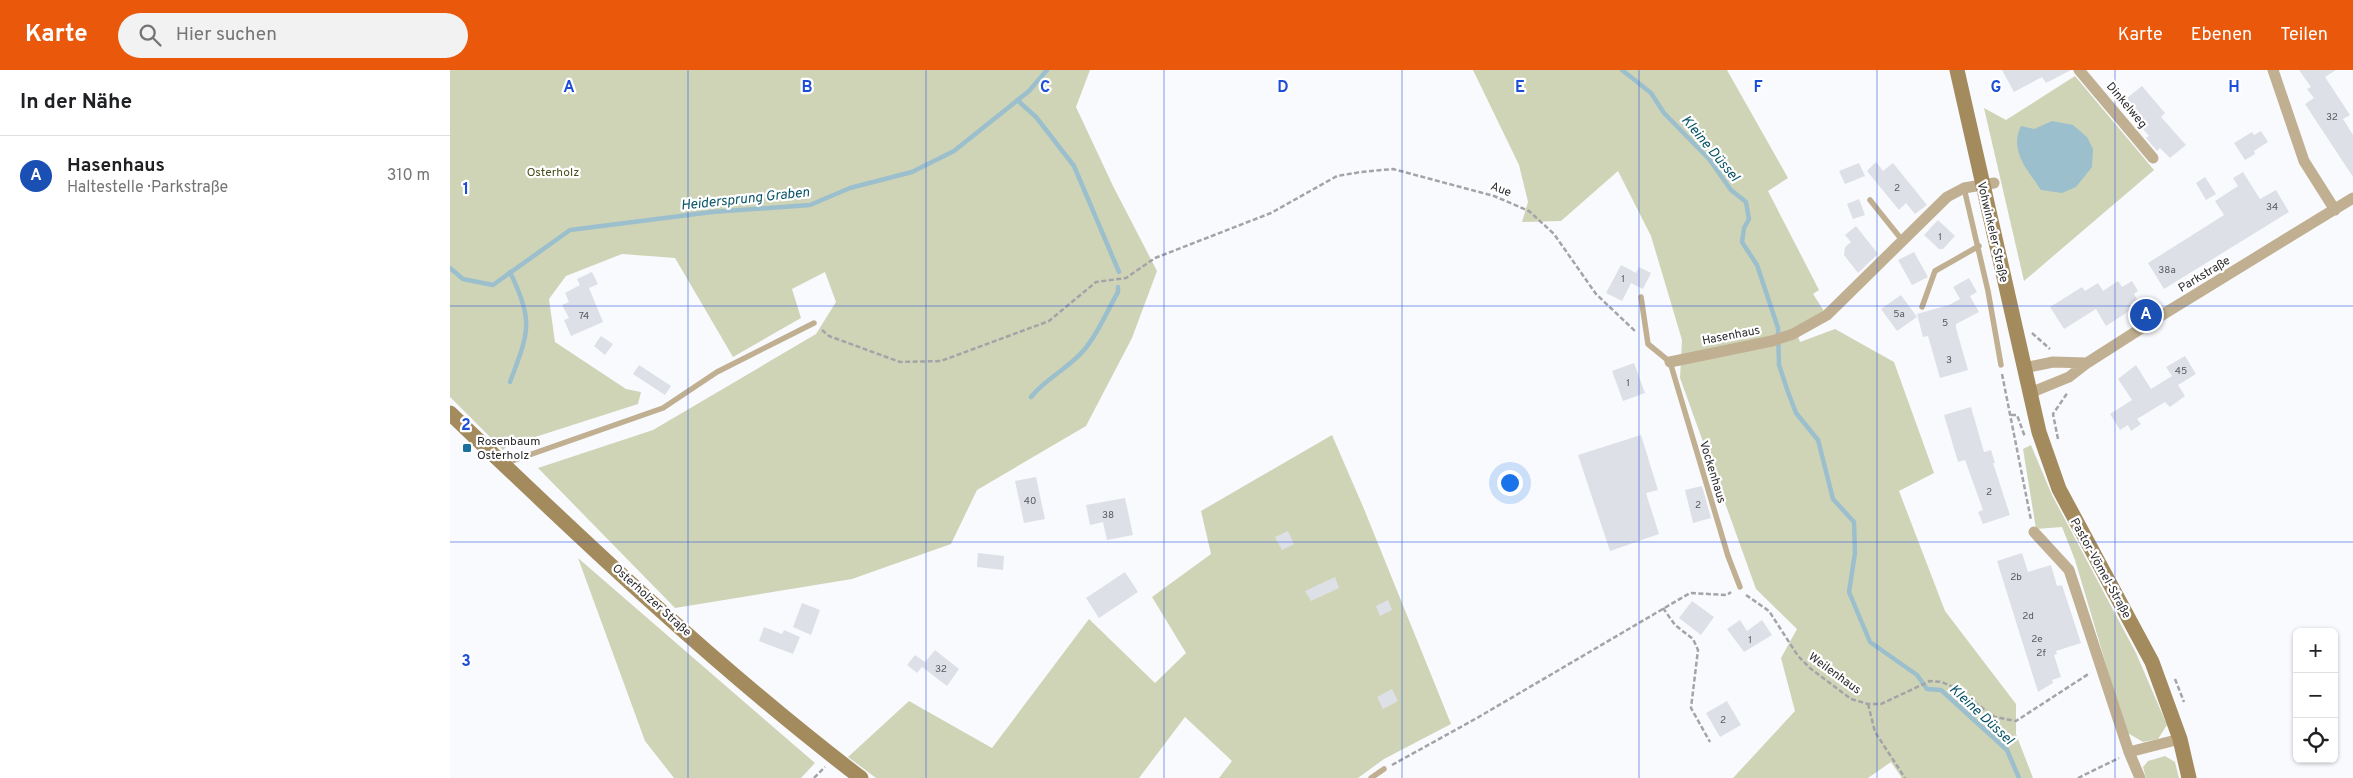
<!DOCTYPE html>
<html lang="de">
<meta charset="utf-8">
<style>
body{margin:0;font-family:Overpass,sans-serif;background:#f2f2f2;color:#202124}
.controls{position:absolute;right:15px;bottom:15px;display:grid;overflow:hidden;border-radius:8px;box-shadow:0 1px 4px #0004}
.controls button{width:45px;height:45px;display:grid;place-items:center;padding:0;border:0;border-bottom:1px solid #e0e0e0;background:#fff;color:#202124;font:25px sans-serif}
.you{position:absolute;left:1059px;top:412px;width:18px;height:18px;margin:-12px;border:4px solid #fff;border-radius:50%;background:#1a73e8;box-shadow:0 0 0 8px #1a73e833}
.badge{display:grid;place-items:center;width:32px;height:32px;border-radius:50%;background:#ea580c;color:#fff;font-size:16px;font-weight:700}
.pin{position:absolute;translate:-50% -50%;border:2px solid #fff;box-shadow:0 1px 5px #0006}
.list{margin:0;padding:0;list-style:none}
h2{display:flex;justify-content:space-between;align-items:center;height:65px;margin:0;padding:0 20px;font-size:21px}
h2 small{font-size:16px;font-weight:400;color:#757577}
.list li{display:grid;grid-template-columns:32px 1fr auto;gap:15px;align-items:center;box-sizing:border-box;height:80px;padding:0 20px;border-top:1px solid #e0e0e0}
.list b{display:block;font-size:19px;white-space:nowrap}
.list p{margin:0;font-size:16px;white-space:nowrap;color:#757577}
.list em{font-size:16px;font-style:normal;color:#757577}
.icon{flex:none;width:28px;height:28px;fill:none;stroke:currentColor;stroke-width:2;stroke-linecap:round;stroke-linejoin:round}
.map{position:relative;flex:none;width:1903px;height:708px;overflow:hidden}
header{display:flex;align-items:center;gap:30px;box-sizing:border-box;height:70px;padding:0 25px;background:#ea580c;color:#fff}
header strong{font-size:24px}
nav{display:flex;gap:28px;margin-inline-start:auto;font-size:18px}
.search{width:350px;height:45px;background:#f2f2f2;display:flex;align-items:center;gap:12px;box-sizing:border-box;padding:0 18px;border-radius:28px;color:#757577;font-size:19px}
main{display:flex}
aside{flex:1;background:#fff}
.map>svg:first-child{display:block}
</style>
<header>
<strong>Karte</strong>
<div class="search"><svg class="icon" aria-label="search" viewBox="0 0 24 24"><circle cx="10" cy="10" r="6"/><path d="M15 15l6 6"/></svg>Hier suchen</div>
<nav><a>Karte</a><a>Ebenen</a><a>Teilen</a></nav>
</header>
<main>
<aside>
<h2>In der Nähe<small></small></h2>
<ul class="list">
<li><span class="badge" style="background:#1a4fb4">A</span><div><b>Hasenhaus</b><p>Haltestelle · Parkstraße</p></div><em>310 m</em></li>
</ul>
</aside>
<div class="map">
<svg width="1903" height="708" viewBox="0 0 1903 708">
<rect width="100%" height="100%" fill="#f9fafe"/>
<path fill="#d0d4b7" d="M0,0H640L626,37L663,116L707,201L682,268L636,356L527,420L501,474L402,509L225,538L88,398L203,360L366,264L386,232L375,202L342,219L351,248L283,287L225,188L172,184L116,206L99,229L105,272L176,319L191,322L188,334L57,376L53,380L0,327Z
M1023,0H1277L1338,108L1318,121L1369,220L1363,224L1374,241L1345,258L1350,272L1385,259L1444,292L1484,403L1449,421L1495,541L1566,634V664L1583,708H1452L1441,692L1418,708H1283L1345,641L1331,588L1347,559L1306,519L1230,308L1232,270L1201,166L1168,101L1111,151L1072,152L1078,132L1069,95Z
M1625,6L1704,100L1574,211L1534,38L1556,50Z
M882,365L914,439L1001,654L934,689L908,708H769L782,691L735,647L689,708H426L398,687L459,631L542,678L639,549L705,613L736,583L702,527L761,484L751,441Z
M1581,375L1602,425L1686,583L1717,655L1708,669L1693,672L1676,662L1625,490L1612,457L1586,459L1573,379Z
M128,488L365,693L351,708H224L195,671Z
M1715,686L1725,692L1729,708H1696L1693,697L1698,691Z"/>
<path fill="#9bbfcc" d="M1602,51L1623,55L1637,67L1643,79L1642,97L1626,117L1612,123L1591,120C1577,99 1559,81 1571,56L1584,59Z"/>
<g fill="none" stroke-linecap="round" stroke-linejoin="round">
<path stroke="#9bbfcc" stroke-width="4.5" d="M1172,0L1201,23L1214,43L1259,89L1281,120L1296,132L1299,149L1294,158L1292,172L1307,195L1328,258L1329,295L1338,322L1346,343L1368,370L1383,429L1404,452L1405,483L1399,522L1420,572L1467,605L1477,619L1491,620L1557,680L1569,708
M567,30L586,47L624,96L669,202
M0,198L13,209L43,215L120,160L262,142L360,135L400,118L462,102L504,81L579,21L597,0
M60,312C79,261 84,253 60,202
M581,327C596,308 618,299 634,280C648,264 657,241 668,222V217"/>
</g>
<path fill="#dee0e7" d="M1552,0H1621L1596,13L1592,7L1564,22Z
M1849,0H1886L1875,7L1900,45L1893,49L1903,65V107L1855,34L1864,28L1857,19L1861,17Z
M1692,16L1715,43L1711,47L1736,75L1720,88L1710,78L1707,81L1696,68L1699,66L1679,43L1683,40L1677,28Z
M1811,61L1818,72L1804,81L1805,84L1795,90L1784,73L1802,62L1804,65Z
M1426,92L1433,101L1443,93L1477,135L1465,144L1456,133L1449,140L1417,101Z
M1409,93L1415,106L1395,114L1389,101Z
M1793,102L1810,129L1826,120L1839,142L1714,219L1698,193L1774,145L1765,131L1788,116L1783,108Z
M1755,107L1766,124L1756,130L1746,113Z
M1409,129L1415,145L1403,149L1397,134Z
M1488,150L1505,166L1493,179H1489L1474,165Z
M1406,156L1428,184L1408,203L1394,185L1395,177L1401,172L1395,165Z
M1464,182L1478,207L1462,215L1448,190Z
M1171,195L1186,203L1189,197L1201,203L1193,219L1181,213L1172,231L1156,223Z
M142,202L148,214L139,218L153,252L121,266L114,250L119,248L112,235L119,232L115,223L130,215L127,209Z
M1519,208L1527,222L1520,226L1529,242L1506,254V258L1518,300L1490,308L1478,266L1473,267L1467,244L1499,235L1510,229L1503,217Z
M1668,211L1672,217L1682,211L1688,221L1684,224L1690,234L1656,256L1646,239L1614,259L1600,237L1632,217L1635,221L1648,213L1653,221Z
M1451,225L1467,247L1447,261L1431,239Z
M151,266L163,274L155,285L144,276Z
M1735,286L1746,304L1728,315L1735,326L1720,337L1715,332L1687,349L1691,354L1681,361L1678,355L1670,360L1660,344L1682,330L1668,309L1686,295L1701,319L1722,306L1716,297Z
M1184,293L1195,323L1173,331L1162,301Z
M189,295L221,316L215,325L183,304Z
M1521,337L1534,382L1541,380L1545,393H1543L1560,445L1533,454L1528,442L1533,440L1515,390L1508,392L1494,345Z
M1191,365L1208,420L1196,423L1209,464L1160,481L1128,385Z
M586,407L595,449L574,453L565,411Z
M1252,416L1261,448L1243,453L1235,420Z
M675,428L683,465L657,470L653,452L640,455L636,435Z
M838,461L844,474L832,480L825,467Z
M528,483L554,486L553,500L527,497Z
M1572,483L1578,502L1601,495L1607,516L1612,515L1631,573L1606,581L1607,584L1604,585L1611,607L1602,610L1603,613L1588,622L1547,491Z
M675,502L688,522L649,548L636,528Z
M885,507L889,518L861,531L855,521Z
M938,530L942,540L930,546L926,536Z
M1242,531L1264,547L1251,565L1229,548Z
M352,533L370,540L361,565L343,557Z
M1290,550L1297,561L1312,550L1322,565L1294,582L1277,559Z
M314,557L332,564L334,560L350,567L343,584L309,571Z
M485,580L509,599L497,616L472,597L467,603L457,595L465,585L475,592Z
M942,619L948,631L933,639L927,627Z
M1277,631L1291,655L1270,667L1256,643Z"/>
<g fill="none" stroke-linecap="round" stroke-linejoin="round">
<path stroke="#a3a4a7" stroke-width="2.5" stroke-dasharray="5 2.5" stroke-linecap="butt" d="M372,260L379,266L450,292L491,291L599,251L646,212L676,208L705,188L821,143L887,106L911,102L943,99L1044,126L1079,141L1104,164L1146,224L1186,262
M1582,263L1600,279
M1552,304L1581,450
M1561,345H1567L1575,367
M1608,369L1603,344L1618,322
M1296,525L1319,541L1348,586L1360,598L1401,629L1418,634H1431L1480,611L1492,612L1503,617L1545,647L1566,651L1640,603
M1213,538L1225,555L1243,569L1248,580L1241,638L1260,672
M1725,609L1734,632
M1418,634L1425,662L1455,708
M942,695L1027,648L1240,523L1277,525L1281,522
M364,708L375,697
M1628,708L1669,688"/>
<path stroke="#c0b091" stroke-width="5.5" d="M1514,118L1538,221L1551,295
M1420,130L1452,170
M1191,227L1198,274L1220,292L1278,486L1290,517
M1472,237L1485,201L1529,176
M56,393L213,338L267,302L364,253
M921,708L934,699"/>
<path stroke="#c0b091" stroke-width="11" d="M1629,0L1703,88
M1823,0L1854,91L1885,140
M1220,292L1322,271L1343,264L1377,245L1497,127L1514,118L1544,113
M1574,298L1603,292L1637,293
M1580,323L1619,307L1637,293L1712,245L1903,128
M1584,462L1619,500L1679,682L1690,708
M1679,682L1730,669"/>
<path stroke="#a48b5d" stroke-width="15" d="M1507,0L1589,362L1609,419L1702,592L1730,669L1739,708
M0,343C131,469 267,598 411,708"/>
</g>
<path fill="none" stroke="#1d4ed8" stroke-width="1" stroke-opacity="0.55" d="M238,0V708M476,0V708M714,0V708M952,0V708M1189,0V708M1427,0V708M1665,0V708M0,236H1903M0,472H1903"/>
<rect fill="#1971a0" stroke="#fff" stroke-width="2" x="12" y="373" width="10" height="10" rx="2.5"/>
<g text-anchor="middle" stroke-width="4.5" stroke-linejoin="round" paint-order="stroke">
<g font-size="10" fill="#58595d">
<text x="1882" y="50">32</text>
<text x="1447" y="121">2</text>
<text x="1822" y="140">34</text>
<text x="1490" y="170">1</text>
<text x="1717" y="203">38a</text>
<text x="1173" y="212">1</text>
<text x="1449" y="247">5a</text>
<text x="134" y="249">74</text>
<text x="1495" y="256">5</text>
<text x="1499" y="293">3</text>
<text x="1731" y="304">45</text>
<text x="1178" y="316">1</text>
<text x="1539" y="425">2</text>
<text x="580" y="434">40</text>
<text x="1248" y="438">2</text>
<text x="658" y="448">38</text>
<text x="1566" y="510">2b</text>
<text x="1578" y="549">2d</text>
<text x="1587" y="572">2e</text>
<text x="1300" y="573">1</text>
<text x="1591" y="586">2f</text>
<text x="491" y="602">32</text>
<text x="1273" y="653">2</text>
</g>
<g font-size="12" fill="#2c2c2f" stroke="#fff">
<text transform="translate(1677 35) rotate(50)" y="4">Dinkelweg</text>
<text transform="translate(1051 119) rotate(21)" y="4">Aue</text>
<text transform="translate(1543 162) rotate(77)" y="4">Vohwinkeler Straße</text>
<text transform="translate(1754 204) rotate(-31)" y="4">Parkstraße</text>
<text transform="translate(1281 265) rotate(-11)" y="4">Hasenhaus</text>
<text transform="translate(1263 402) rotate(73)" y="4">Vockenhaus</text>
<text transform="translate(1651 498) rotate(61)" y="4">Pastor-Vömel-Straße</text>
<text transform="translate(202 530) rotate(42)" y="4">Osterholzer Straße</text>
<text transform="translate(1385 603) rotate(36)" y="4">Weilenhaus</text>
</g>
<g font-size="12" fill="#494e1a" stroke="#fff">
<text x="103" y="106">Osterholz</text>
</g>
<g font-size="12" fill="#2c2c2f" stroke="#fff" text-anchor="start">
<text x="27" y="375">Rosenbaum<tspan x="27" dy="14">Osterholz</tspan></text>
</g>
<g font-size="14" font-style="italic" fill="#085367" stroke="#fff">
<text transform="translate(1261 78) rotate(50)" y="5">Kleine Düssel</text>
<text transform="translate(295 128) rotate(-6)" y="5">Heidersprung Graben</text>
<text transform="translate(1532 644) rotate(43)" y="5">Kleine Düssel</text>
</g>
</g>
<g font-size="16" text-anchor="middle" font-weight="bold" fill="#1d4ed8" stroke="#fff" stroke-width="4.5" stroke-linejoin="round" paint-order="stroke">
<text x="119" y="22">A</text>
<text x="357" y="22">B</text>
<text x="595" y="22">C</text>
<text x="833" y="22">D</text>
<text x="1070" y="22">E</text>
<text x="1308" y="22">F</text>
<text x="1546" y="22">G</text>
<text x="1784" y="22">H</text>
<text x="16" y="124">1</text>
<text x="16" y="360">2</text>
<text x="16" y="596">3</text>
</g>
</svg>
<div class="controls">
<button>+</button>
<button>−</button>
<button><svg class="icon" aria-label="locate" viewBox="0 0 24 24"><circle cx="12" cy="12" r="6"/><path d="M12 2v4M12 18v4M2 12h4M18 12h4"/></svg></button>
</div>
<div class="you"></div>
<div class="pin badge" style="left:1696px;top:245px;background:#1a4fb4">A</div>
</div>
</main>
